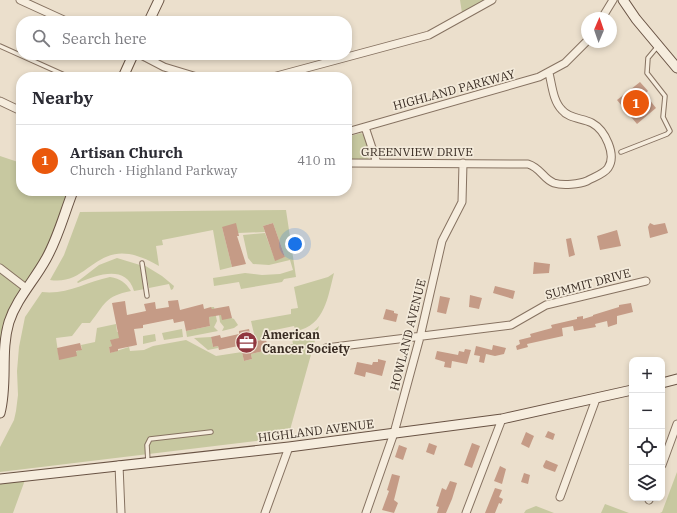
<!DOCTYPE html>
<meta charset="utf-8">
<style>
body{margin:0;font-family:"IBM Plex Serif",serif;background:#f2f2f3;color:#2b2b33}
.controls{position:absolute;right:12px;bottom:12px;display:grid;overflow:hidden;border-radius:8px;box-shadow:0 2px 6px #0003}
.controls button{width:36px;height:36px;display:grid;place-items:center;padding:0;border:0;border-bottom:1px solid #e1e1e2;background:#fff;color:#2b2b33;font:20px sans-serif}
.compass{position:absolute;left:581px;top:12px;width:36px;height:36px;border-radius:50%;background:#fff;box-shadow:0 2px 6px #0003;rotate:2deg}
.you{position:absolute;left:295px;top:244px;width:14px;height:14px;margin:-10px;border:3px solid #fff;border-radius:50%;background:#1a73e8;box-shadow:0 0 0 6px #1a73e833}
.badge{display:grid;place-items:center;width:26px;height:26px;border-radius:50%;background:#ea580c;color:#fff;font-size:13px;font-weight:700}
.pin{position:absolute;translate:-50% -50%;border:2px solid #fff;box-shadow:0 1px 4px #0006}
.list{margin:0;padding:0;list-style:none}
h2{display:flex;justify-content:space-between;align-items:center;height:52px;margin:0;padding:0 16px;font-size:17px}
h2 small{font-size:13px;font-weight:400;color:#7c7c81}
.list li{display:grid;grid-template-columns:26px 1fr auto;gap:12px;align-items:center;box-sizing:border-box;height:72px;padding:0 16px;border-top:1px solid #e1e1e2}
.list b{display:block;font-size:15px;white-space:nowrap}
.list p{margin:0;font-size:13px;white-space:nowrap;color:#7c7c81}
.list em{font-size:13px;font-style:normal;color:#7c7c81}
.icon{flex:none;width:22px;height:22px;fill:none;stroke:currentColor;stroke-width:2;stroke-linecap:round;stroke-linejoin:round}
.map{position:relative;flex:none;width:677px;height:513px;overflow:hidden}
.search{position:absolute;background:#fff;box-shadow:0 2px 6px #0003;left:16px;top:16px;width:336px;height:44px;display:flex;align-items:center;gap:10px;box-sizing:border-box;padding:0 14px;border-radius:16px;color:#7c7c81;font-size:15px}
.panel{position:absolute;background:#fff;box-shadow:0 2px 6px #0003;left:16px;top:72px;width:336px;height:124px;border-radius:16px}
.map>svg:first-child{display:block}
</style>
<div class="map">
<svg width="677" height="513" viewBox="0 0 677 513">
<rect width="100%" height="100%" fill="#ebdfcc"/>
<path fill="#c7c8a0" d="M460,0H485L462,13Z
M361,133L366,137L371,156L367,160H347V137Z
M0,156L21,163V191H68L55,233L44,256L17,294L6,318L0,342Z
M286,210L296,277L284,279L282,282L241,289L239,282L214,286L213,278L245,273L262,275L280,274L293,270L290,260L269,265L253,264L248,258L243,235L265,233L275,260L285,257L273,223L263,226L265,232L238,233L222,227L232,267L220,270L213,230L162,240L163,245L156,246L159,266C96,229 93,287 50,280L64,255L80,212Z
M117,258L140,265L145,289L134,291C126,264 97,275 78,283L77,282L99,265Z
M144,265L162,276L174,286L173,289L171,290L169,284L149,288Z
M334,273C328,296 325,326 296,331L294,326L270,331V336L265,338L266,339L252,342L251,339L255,338L251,321L291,314V309L298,308L294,287L328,277Z
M110,277C121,279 125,282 131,291C105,296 105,304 90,323H82L72,336L56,338L59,359L82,349L81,345L95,342L97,328L116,324L117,332L127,330L128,337L111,340L112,346L109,347L110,353L129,347L130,351L144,350L153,346L186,340L216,356L242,352L244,361L252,359L251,354L293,344L292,339L308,335L319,326L288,437L0,472V447L14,420L16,411L18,395L17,371L19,347L25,317L42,292C67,295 86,282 110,277Z
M211,307H214L217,321L214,327L218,331L187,337L186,331L210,326L209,317L213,316Z
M221,314L234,319L238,325L234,328L222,331L224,327L220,322L219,315Z
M182,329L183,337L164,340L162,333Z
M155,334L156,341L143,344V336Z
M211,337L213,347L218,346V348L208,350L194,338Z
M677,472V513H660L662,512Z
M25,480L13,513H0V484Z
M605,504L629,513H601Z
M536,506L554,513H524L526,510Z"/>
<path fill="#c59b86" d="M640,82L648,91L645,94L656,108L637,124L617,100Z
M236,223L239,236H237L246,264L232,267L222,227Z
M273,223L285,257L275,261L263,226Z
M650,223L654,225L665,223L668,233L650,238L648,227Z
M617,230L621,246L600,250L597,236Z
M571,238L575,255L569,257L566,239Z
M534,262L550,264L549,273L533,274Z
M495,286L515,291L513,299L493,293Z
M470,295L482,298L479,309L469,307Z
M440,296L450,298L446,314L437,312Z
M178,300L180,310L203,304L204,309L211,307L212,309L229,306L232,318L222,320L221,315L209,317L210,326L186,331L184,321L174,323L173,319L143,325V328L134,329L137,345L118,349V351L110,353L109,347L112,346L110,340L119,338L112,303L125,301L127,315L146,311L144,304L155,302L156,309L169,307L168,301Z
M631,303L633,312L617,316V324L608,327L607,321L595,324L596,327L574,331L573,326L562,328L563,336L527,344L528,347L517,350L516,346L520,344L519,340L531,337L530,334L552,328L551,325L577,319V317L583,316V319L593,316V315L619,307V305Z
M386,309L394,311V313L398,314L396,322L383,319Z
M249,329L252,342L266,339L268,350L251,354L252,359L244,361L241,348L238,349V346L219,350L218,346L213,347L211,337L220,335L221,338L239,334V331Z
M80,343L82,350L76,351L77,356L59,360L57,348Z
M493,345L506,348L504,354L495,356L486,354L484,363L479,362L480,356L474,355L476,346L492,350Z
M465,349L471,350L467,364L452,361L451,368L444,367L445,362L435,359L437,351L458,355L459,351L464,352Z
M378,359L386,361L382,376L366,372L365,377L354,374L357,362L372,365L373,362H378Z
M548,431L555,434L553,440L545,437Z
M526,432L534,436L529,448L521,444Z
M429,443L437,446L434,455L426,452Z
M472,443L480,446L472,468L464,465Z
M399,445L407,448L403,460L395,457Z
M546,460L558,465L555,472L544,468L543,466Z
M500,466L506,469L502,484L494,481Z
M524,473L530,475L528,484L521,482Z
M392,474L400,476L394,500L398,503L394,513L382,510L389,491L387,490Z
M450,481L457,483L452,499L446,513H437L439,507L436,506L442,488L446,490Z
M495,488L502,490L499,497L503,499L501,504L499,503L495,513H485Z"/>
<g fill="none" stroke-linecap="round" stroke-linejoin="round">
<defs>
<path id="lane" d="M0,46L69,77
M621,152L667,134L670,131L663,117L665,96L647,73L648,58L658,46
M142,263L147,296
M148,462L147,445L150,439L211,432"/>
<path id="street" d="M20,0L66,21
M602,18L613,0
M141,55L164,67L197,77
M273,77L429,35L492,0
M0,101L21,111
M365,127L377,163
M347,132L539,77L565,63L587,41
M347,163L528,164C541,168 543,179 554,183C563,186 580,184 587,181C594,177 604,174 608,168C617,155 605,130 592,123C583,118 569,119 562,110C553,101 552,85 549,73
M0,268L26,288
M326,348L511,325L546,305L646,281
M119,465L121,513
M662,465L677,424
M560,497L596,399
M649,500L650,498
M265,513L289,447
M366,513L394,433L420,337L442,241L462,202L463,163
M466,513L502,419"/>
<path id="secondary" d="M623,0L636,19L677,68
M149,21L159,0
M123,77L133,55
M662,383L677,379
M0,413C8,383 0,352 9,322C17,298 34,281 46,259C58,238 64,214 73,191
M0,479L289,447L502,419L632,390"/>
</defs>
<use href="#lane" stroke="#867261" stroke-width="5.5"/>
<use href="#street" stroke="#867261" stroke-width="9"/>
<use href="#secondary" stroke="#695344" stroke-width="11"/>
<use href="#lane" stroke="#f6edde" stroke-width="3.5"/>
<use href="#street" stroke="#f6edde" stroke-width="7"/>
<use href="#secondary" stroke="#f6edde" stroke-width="9"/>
</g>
<defs>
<symbol id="office-disc" viewBox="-11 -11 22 22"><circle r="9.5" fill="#90373f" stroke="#f3eada"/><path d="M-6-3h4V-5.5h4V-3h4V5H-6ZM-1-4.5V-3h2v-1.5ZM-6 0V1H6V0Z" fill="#fff"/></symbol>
</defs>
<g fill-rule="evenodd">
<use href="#office-disc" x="234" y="330" width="25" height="25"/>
</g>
<g text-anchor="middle" stroke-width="3.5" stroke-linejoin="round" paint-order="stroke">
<g font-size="12" fill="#392c23" stroke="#f3eada">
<text transform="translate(454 90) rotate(-15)" y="4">HIGHLAND PARKWAY</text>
<text x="417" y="156">GREENVIEW DRIVE</text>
<text transform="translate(588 284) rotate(-15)" y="4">SUMMIT DRIVE</text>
<text transform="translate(408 335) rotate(-76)" y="4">HOWLAND AVENUE</text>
<text transform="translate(316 431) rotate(-7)" y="4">HIGHLAND AVENUE</text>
</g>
<g font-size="12" font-weight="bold" fill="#392c23" stroke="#f3eada" text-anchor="start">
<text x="262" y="339">American<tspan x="262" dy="14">Cancer Society</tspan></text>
</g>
</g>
</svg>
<div class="controls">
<button>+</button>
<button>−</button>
<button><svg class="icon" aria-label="locate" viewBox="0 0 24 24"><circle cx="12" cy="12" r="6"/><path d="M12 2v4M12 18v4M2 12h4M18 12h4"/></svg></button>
<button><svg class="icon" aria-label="layers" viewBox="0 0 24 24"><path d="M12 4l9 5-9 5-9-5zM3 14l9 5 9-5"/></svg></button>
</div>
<svg class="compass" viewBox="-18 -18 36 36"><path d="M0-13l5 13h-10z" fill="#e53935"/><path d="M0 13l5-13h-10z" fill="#7c7c81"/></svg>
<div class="you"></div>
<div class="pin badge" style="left:636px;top:103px">1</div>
<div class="search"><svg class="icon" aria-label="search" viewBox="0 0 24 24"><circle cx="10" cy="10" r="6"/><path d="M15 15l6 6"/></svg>Search here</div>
<section class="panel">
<h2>Nearby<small></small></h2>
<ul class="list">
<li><span class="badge">1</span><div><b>Artisan Church</b><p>Church · Highland Parkway</p></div><em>410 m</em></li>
</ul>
</section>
</div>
